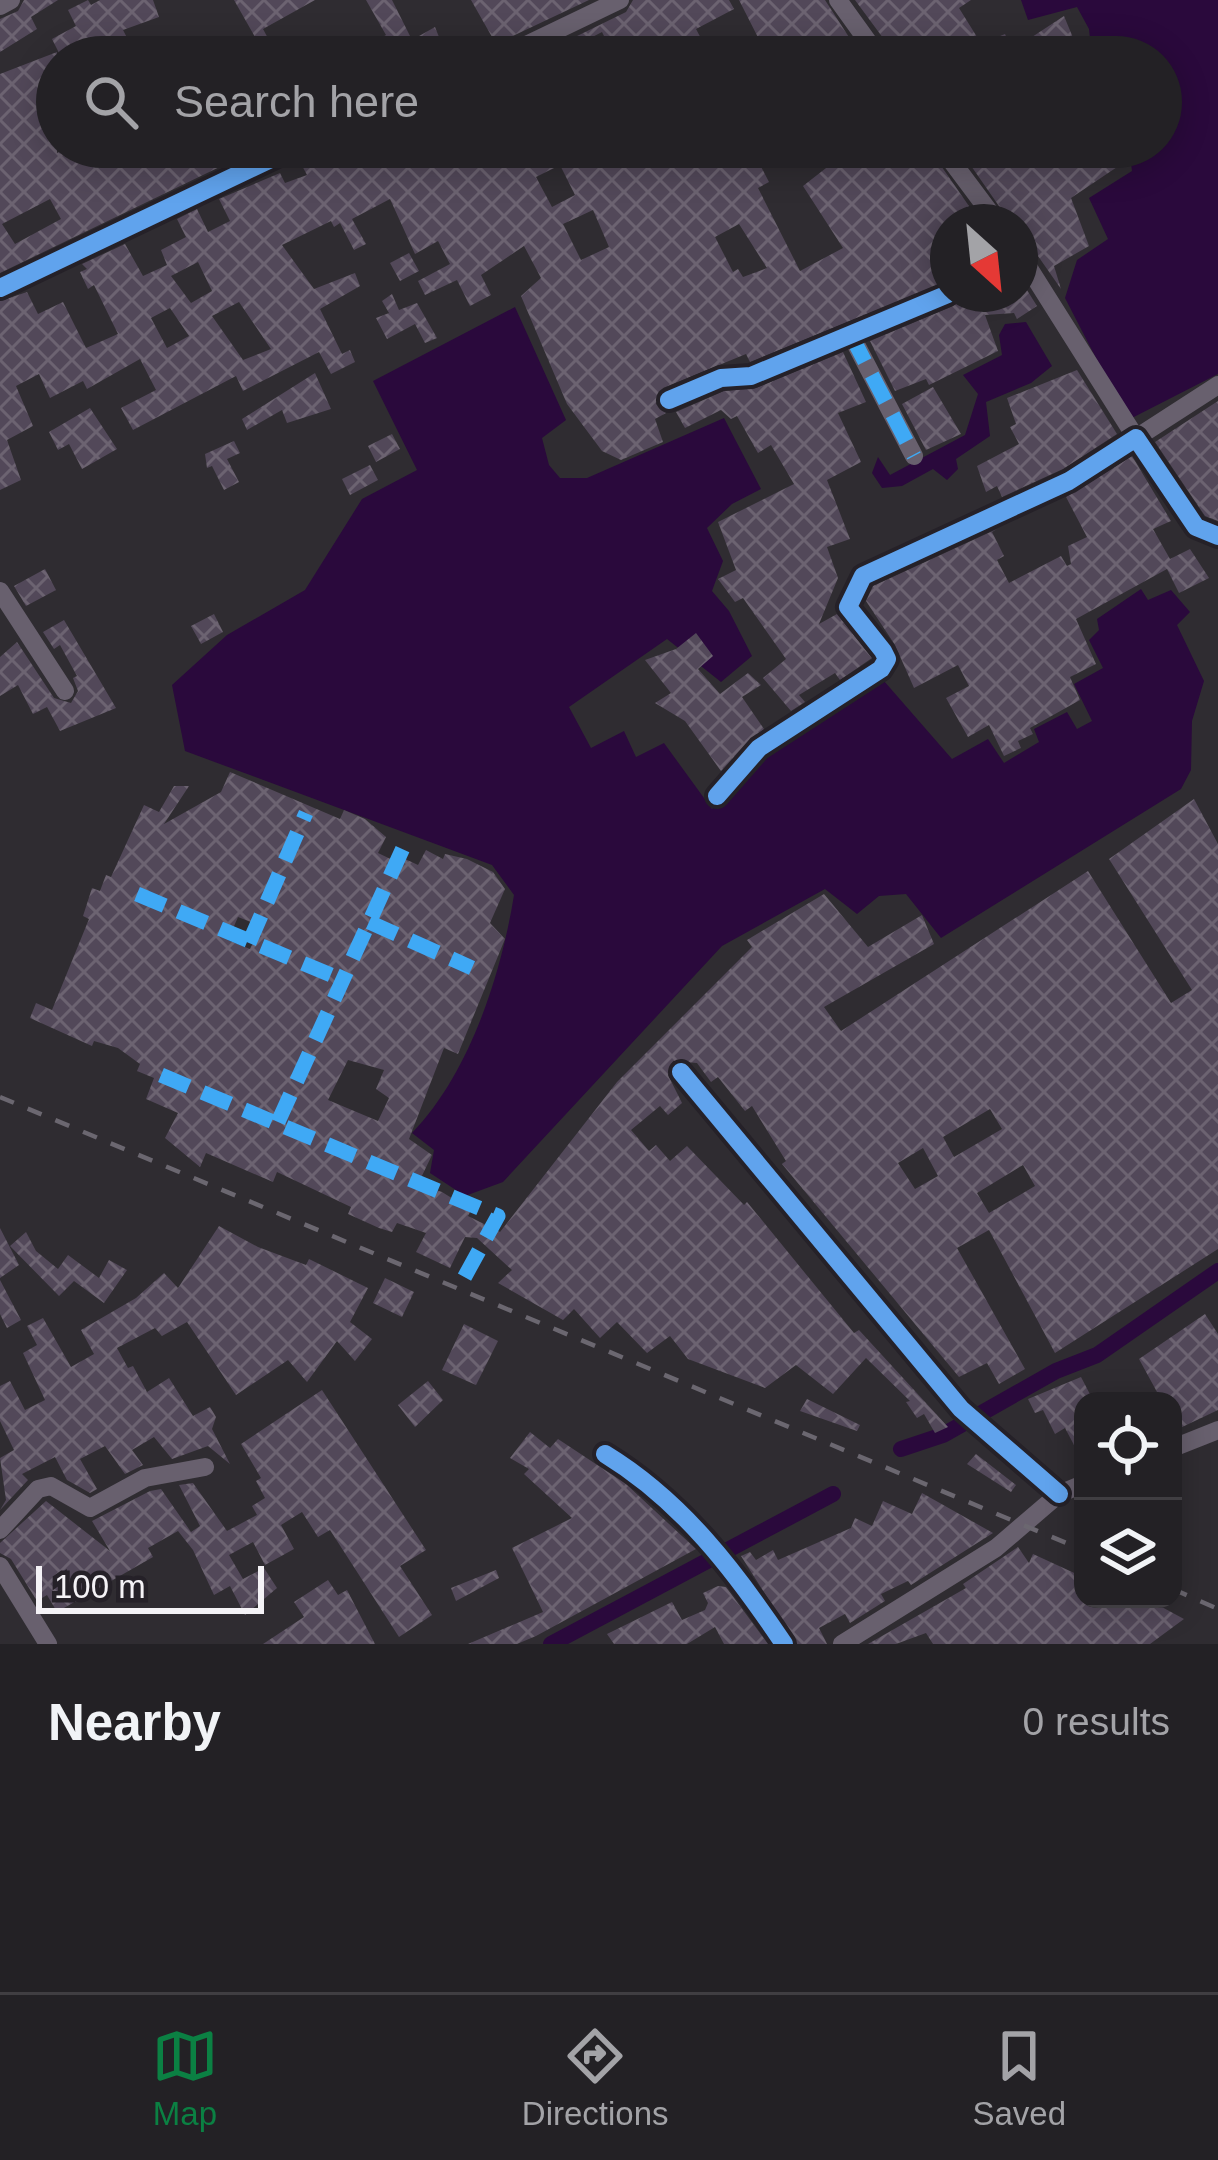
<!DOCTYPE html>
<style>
body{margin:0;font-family:Helvetica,sans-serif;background:#2f2e32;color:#f1f3f6}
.controls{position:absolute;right:36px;bottom:36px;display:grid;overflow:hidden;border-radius:24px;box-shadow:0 6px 30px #0003}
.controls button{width:108px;height:108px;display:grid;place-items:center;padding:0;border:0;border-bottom:3px solid #403e42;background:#232125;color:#f1f3f6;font:60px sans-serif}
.compass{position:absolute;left:930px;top:204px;width:108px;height:108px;border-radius:50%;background:#232125;box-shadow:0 6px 30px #0003;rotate:153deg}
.scale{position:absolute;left:36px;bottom:30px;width:228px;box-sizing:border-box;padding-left:12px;border:6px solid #f4f2f6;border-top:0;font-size:33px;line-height:42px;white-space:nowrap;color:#f4f2f6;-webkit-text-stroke:9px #252128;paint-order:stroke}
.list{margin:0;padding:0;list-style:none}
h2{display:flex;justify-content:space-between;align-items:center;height:156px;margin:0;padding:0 48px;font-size:51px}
h2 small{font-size:39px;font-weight:400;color:#a3a3a7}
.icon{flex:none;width:66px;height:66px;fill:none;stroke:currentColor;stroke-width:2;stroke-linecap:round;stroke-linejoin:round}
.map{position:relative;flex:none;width:1218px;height:1644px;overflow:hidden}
.search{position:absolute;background:#232125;box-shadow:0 6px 30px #0003;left:36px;right:36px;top:36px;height:132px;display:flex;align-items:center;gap:30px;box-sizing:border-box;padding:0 42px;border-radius:66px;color:#a3a3a7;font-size:45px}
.sheet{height:348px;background:#232125}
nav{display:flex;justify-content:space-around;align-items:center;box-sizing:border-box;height:168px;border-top:3px solid #403e42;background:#232125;font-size:33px;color:#a3a3a7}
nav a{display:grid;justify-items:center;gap:6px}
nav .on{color:#0b8043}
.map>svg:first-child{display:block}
</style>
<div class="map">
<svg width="1218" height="1644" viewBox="0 0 1218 1644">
<defs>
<pattern id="building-cross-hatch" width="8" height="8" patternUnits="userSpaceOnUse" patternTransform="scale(3)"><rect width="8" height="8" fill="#524859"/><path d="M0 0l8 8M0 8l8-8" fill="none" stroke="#6c6371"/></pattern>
</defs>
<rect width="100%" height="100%" fill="#2f2c31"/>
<path fill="#2a093c" d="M1021,0H1218V374L1128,420L1065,298L1077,260L1108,239L1089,198L1132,171L1129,147H1161V57H1092L1089,29L1077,7L1028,20Z
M515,307L566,420L542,438L549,465L560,478H587L724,418L761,489L732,504L707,528L723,561L712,591L729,611L752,656L721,682L667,639L569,707L591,748L624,731L636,757L664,743L712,809L778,742L884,681L952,759L988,739L1004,763L1039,742L1034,729L1067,712L1077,729L1092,721L1074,684L1103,668L1089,640L1099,630L1097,619L1141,589L1148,600L1171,590L1190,612L1177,625L1204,681L1192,721L1191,770L1181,789L941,938L906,894L879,896L857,914L825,889L722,946L503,1182L465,1196L430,1173L434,1150L412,1133C469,1074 501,976 514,895L492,865L185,751L172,685L227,635L305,590L362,499L417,470L373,381Z
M1026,322L1052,366L1031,383L986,402L990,436L956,459L958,469L947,480L933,469L902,486L882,488L872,473L878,457L890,475L965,435L978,394L963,375L1002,355L999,335L1005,324Z"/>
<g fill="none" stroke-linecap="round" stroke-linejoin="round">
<path stroke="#2a093c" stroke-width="16" d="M901,1449L943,1435L1056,1371L1097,1355L1218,1271
M551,1644L833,1494"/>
</g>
<path fill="url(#building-cross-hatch)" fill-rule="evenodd" d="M24,0H58L31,17L37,29L0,52V19L18,11Z
M88,0L91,5L100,0H153L159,17L123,30L137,57H61L52,39L76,26L68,10Z
M234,0H315L263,29L276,53L216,57L255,37Z
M366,0H392L412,40L435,27L447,57H348L386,35Z
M471,0H589L496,44Z
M633,0H729L734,9L696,29L704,44L693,51L696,57H626L612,37L606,40L602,32L579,44L575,37L626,12Z
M739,0H825L856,48L844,57H768Z
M855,0H971L959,8L977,37L983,43L1005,34L1012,50L1064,16L1081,57H921L914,46L897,57Z
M57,52V153L69,147H225L232,161L0,273V74ZM50,199L61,219L15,244L2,224Z
M316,147H443L449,158L469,147H671L680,163L710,147H774L756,157L769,182L758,188L800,271L843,248L803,186L853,147H928L980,222H948V281L750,362L746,354L663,388L656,404L666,413L655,419L663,442L621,460L602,451L567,404L521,296L541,278L524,246L481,275L491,295L470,306L457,280L425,295L418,281L450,264L438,241L415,254L390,199L352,219L366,244L354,250L340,223L334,227L331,221L282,245L314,289L355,273L360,286L320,309L342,354L350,350L355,362L331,374L319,352L243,391L236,376L133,430L121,408L156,390L140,359L87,389L83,381L50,398L39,374L16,386L33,426L7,440L21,480L0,490V301L27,292L38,314L63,302L86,348L118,334L94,285L88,289L80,272L87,269L82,264L125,244L143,276L167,265L161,250L186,237L177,219L197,209L208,232L230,221L219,199L280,173L285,183L307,175L299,160ZM560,165L575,195L552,207L536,177ZM593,210L609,247L581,260L563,224ZM739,224L767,268L743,277L738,269L733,272L715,237ZM198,262L212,291L191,303L171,276ZM239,302L271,349L243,360L212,316ZM170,308L189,336L167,348L151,318Z
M958,147H1122L1129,159L1071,198L1089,246L1054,266L1061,289L1031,246L1020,241V222H1010Z
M409,253L419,271L400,281L390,263Z
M1020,279L1037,306L1017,319L1014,313L985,315L998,351L929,385L926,379L895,391L870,341L953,306L961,294H1020Z
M392,294L399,310L417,303L437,338L425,343L415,324L387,339L376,318L389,313L382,301Z
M843,352L866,402L838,413L861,462L827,480L850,539L827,547L838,578L819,624L837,614L872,658L840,680L835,673L799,695L805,702L791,711L763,678L786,659L743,598L735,602L718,579L736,570L718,522L794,484L771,445L758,453L737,416L731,419L721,410L685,428L676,412L724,391L756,388Z
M1077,370L1117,434L1063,469L1002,497L997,486L986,492L977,466L1019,444L1010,427L1016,424L1007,398Z
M315,373L331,409L287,423L282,410L247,430L242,419Z
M933,387L961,434L926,450L902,404Z
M1218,401V521L1205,516L1155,442Z
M90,408L117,449L82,469L69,444L58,450L49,432Z
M392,434L400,449L376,462L368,446Z
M234,441L240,453L227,459L239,482L224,490L212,466L207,468L205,454Z
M1132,456L1171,521L1153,529L1170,559L1190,549L1209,578L1179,593L1167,569L1076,619L1096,664L1070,677L1080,700L1030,728L1033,734L1018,741L1021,748L1004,756L989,725L968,737L946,698L969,686L958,665L914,688L895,645L866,601L873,586L997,529L992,532L1004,556L997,560L1009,583L1061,556L1067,566L1071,564L1068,546L1087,537L1066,497Z
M370,465L378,480L350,495L342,479Z
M45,569L56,590L26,606L14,586Z
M214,614L223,632L201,644L191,626Z
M64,620L116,708L60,731L47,707L33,714L18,685L0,696V657L17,642L54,698L71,703L78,691L73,678L77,676L60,645L54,649L43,632Z
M696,633L713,656L698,669L720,694L748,673L761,685L742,697L764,729L721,771L685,721L655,703L671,693L645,660L676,649Z
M230,772L340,819L344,810L365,819L386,837L378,853L399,863L401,857L418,865L426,850L443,859L445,854L467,859L493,872L505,889L490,923L505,939L458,1054L444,1048L409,1139L432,1155L418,1184L442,1192L471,1210L468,1216L500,1232L617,1082L752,947L747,940L824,894L868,947L922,915L934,944L824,1007L841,1031L1088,871L1171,1003L1192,990L1109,859L1194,799L1218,844V1249L1055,1353L989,1230L957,1248L1025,1369L999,1384L987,1363L959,1377L782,1164L786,1161L752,1106L745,1111L718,1077L711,1082L697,1063L673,1061L668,1075L682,1103L668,1115L660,1106L631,1130L649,1151L656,1145L670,1161L687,1146L744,1205L747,1202L854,1333L859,1330L948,1427L935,1433L924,1414L917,1418L906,1402L910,1401L866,1358L833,1394L796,1365L765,1388L688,1359L670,1336L647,1353L617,1322L600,1338L574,1309L563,1320L498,1283L512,1270L477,1238L465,1237L450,1268L416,1252L426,1233L397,1223L392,1232L379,1228L348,1214L351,1207L277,1172L273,1182L206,1153L200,1167L165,1138L178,1113L146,1099L154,1078L137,1071L140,1064L118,1048L94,1041L92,1046L30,1018L36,1003L52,1010L89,919L83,916L92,888L100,891L106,875L111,877L144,805L159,812L174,786H189L164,824L221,792ZM238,917L261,926L250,949L228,940ZM348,1060L384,1070L376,1089L389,1098L378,1121L328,1100ZM990,1109L1002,1129L954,1157L943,1137ZM923,1148L938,1176L915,1189L898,1163ZM1023,1165L1035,1186L989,1213L977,1193Z
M219,1226L258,1247L306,1265L309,1259L368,1288L350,1322L372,1339L355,1361L337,1341L307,1382L288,1360L236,1395L187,1322L162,1336L155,1328L117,1348L128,1368L133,1366L147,1392L169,1378L193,1416L210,1407L216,1417L212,1429L230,1464L208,1446L172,1459L154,1437L132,1450L143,1465L125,1474L105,1446L80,1459L97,1489L90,1493L67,1480L55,1457L22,1474L28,1480L0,1510L6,1500L0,1458L14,1450L0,1421V1386L10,1381L25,1410L45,1400L23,1353L37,1345L27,1326L43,1318L71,1367L94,1354L81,1330L136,1298L164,1273L178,1288Z
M0,1228L19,1265L0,1278Z
M26,1232L36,1251L58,1269L68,1255L99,1278L109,1260L127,1270L104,1303L74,1281L59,1296L10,1246Z
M385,1278L414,1292L402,1317L373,1303Z
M0,1280L21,1320L7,1328L0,1314Z
M1205,1314L1218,1334V1410L1178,1429L1173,1401H1137L1157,1392L1139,1359Z
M464,1324L498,1341L476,1385L442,1370Z
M1081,1377L1093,1400L1083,1401V1440L1074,1445L1065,1428L1055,1434L1043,1410L1035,1413L1028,1399Z
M428,1381L443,1400L415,1427L398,1405Z
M322,1390L426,1550L400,1566L432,1615L399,1637L330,1530L318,1537L302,1512L281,1525L294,1549L265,1565L253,1542L229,1555L243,1579L264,1568L277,1588L245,1615L230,1586L214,1595L193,1550L178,1531L148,1548L153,1557L57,1612L47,1595L37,1601L11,1559L0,1553V1543L46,1501L110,1551L92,1521L150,1491L161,1489L191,1532L200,1526L179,1485L193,1483L227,1531L257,1515L252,1506L265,1498L256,1481L261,1478L241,1444Z
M807,1399L860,1425L857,1431L800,1411Z
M530,1432L550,1448L558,1439L626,1484L696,1549L536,1636L517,1644H468L543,1612L512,1548L572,1518L524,1474L529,1469L510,1458Z
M976,1454L1016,1485L1011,1492L967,1464Z
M922,1493L993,1533L911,1585L908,1581L881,1594L885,1601L850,1623L845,1614L819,1628L827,1644H797L741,1556L750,1552L756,1560L773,1550L778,1560L851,1528L855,1518L872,1526L883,1501L912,1514Z
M1018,1547L1029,1563L1033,1554L1083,1577V1599H1147L1184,1619L1150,1644H933L926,1633L896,1644H868L966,1588L963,1584Z
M496,1570L499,1578L456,1601L451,1588Z
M328,1580L338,1595L347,1590L375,1644H263L304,1617L294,1602Z
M718,1586L726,1587L768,1644H724L715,1627L687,1644H614L607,1634L672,1602L682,1620L705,1610L708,1603L703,1593Z"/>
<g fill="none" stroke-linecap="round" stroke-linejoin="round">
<path stroke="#68606e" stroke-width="18" d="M838,0L879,57
M0,6L11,0
M501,57L620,0
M941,147L997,222
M1020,254L1136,438L1218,385
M0,288L296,147
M851,335L914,456
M669,400L721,378L751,376L948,294
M0,591L65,691
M717,796L759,748L881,669L887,659L883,651L848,607L863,576L1069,481L1136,438L1196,527L1218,536
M681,1072L961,1409L1059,1494
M1173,1448L1218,1430
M605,1454C682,1501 735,1571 784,1644
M0,1530L38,1489L51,1486L90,1508L145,1478L205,1467
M0,1566L48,1644
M842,1644L996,1548L1059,1494L1083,1484"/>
<path stroke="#6b6770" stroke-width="4.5" stroke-dasharray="15 15" stroke-linecap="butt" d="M0,1097L1083,1550
M1173,1589L1218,1609"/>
<path stroke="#3fa9f5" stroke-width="15" stroke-dasharray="30 15" stroke-linecap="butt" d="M1020,264L1026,262
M851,335L914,456
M137,894L343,980
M369,922L472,968
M249,943L306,813
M161,1075L498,1216L464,1278
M278,1122L403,848"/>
<defs>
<path id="cycleway" d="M0,288L296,147
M669,400L721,378L751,376L948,294
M717,796L759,748L881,669L887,659L883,651L848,607L863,576L1069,481L1136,438L1196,527L1218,536
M681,1072L961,1409L1059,1494
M605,1454C682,1501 735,1571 784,1644"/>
</defs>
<use href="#cycleway" stroke="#252128" stroke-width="26"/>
<use href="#cycleway" stroke="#60a3ed" stroke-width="18"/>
</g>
</svg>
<div class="controls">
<button><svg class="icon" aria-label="locate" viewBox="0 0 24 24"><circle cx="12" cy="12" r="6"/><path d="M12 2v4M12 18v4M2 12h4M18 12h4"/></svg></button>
<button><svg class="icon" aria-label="layers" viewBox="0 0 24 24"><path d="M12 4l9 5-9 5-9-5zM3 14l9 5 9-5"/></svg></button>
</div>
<svg class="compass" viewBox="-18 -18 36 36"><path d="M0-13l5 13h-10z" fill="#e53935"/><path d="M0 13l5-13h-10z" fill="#a3a3a7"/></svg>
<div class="scale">100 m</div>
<div class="search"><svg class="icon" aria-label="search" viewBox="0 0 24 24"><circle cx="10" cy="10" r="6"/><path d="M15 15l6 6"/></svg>Search here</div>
</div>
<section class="sheet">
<h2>Nearby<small>0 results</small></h2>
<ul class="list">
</ul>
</section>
<nav>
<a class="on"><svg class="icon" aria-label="map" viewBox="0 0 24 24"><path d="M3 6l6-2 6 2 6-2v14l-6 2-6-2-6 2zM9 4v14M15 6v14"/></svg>Map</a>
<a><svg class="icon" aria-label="directions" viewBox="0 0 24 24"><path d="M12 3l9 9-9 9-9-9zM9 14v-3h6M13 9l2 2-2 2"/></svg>Directions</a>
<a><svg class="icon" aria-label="saved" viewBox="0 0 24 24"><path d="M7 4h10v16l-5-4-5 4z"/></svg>Saved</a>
</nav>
